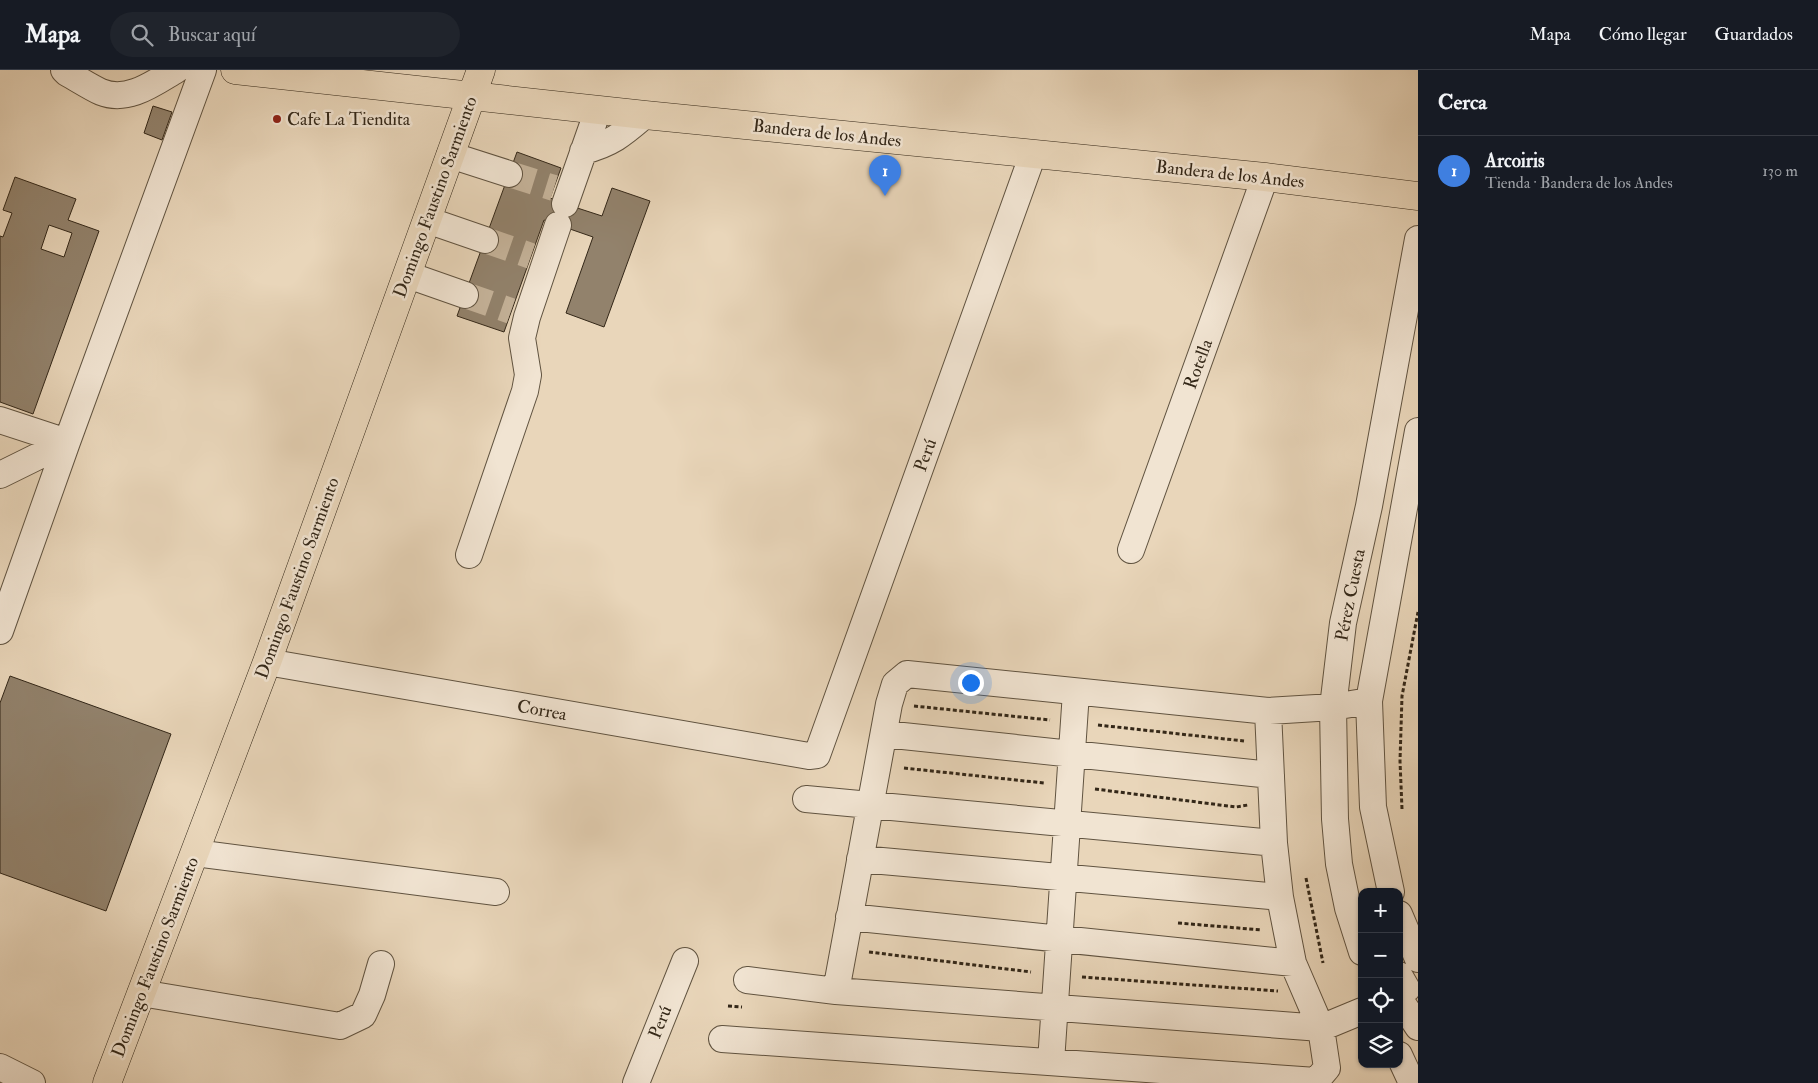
<!DOCTYPE html>
<html lang="es">
<meta charset="utf-8">
<style>
body{margin:0;font-family:"IM FELL Double Pica",serif;background:#20242c;color:#f1f3f6}
.controls{position:absolute;right:15px;bottom:15px;display:grid;overflow:hidden;border-radius:10px;box-shadow:0 1px 4px #0004}
.controls button{width:45px;height:45px;display:grid;place-items:center;padding:0;border:0;border-bottom:1px solid #363941;background:#171b24;color:#f1f3f6;font:25px sans-serif}
.you{position:absolute;left:970px;top:612px;width:18px;height:18px;margin:-12px;border:4px solid #fff;border-radius:50%;background:#1a73e8;box-shadow:0 0 0 8px #1a73e833}
.badge{display:grid;place-items:center;width:32px;height:32px;border-radius:50%;background:#7c3aed;color:#fff;font-size:16px;font-weight:700}
.pin{position:absolute;translate:-50% -41px;filter:drop-shadow(0 1px 2px #0008)}
.pin::after{content:'';position:absolute;top:26px;width:18px;height:15px;background:inherit;clip-path:polygon(0 0,100% 0,50% 100%)}
.list{margin:0;padding:0;list-style:none}
h2{display:flex;justify-content:space-between;align-items:center;height:65px;margin:0;padding:0 20px;font-size:21px}
h2 small{font-size:16px;font-weight:400;color:#9ea1a6}
.list li{display:grid;grid-template-columns:32px 1fr auto;gap:15px;align-items:center;box-sizing:border-box;height:70px;padding:0 20px;border-top:1px solid #363941}
.list b{display:block;font-size:19px;white-space:nowrap}
.list p{margin:0;font-size:16px;white-space:nowrap;color:#9ea1a6}
.list em{font-size:16px;font-style:normal;color:#9ea1a6}
.icon{flex:none;width:28px;height:28px;fill:none;stroke:currentColor;stroke-width:2;stroke-linecap:round;stroke-linejoin:round}
.map{position:relative;flex:none;width:1418px;height:1013px;overflow:hidden}
header{display:flex;align-items:center;gap:30px;box-sizing:border-box;height:70px;padding:0 25px;background:#171b24;border-bottom:1px solid #363941}
header strong{font-size:24px}
nav{display:flex;gap:28px;margin-inline-start:auto;font-size:18px}
.search{width:350px;height:45px;background:#20242c;display:flex;align-items:center;gap:12px;box-sizing:border-box;padding:0 18px;border-radius:28px;color:#9ea1a6;font-size:19px}
main{display:flex}
aside{flex:1;background:#171b24}
.map>svg:first-child{display:block}
</style>
<header>
<strong>Mapa</strong>
<div class="search"><svg class="icon" aria-label="search" viewBox="0 0 24 24"><circle cx="10" cy="10" r="6"/><path d="M15 15l6 6"/></svg>Buscar aquí</div>
<nav><a>Mapa</a><a>Cómo llegar</a><a>Guardados</a></nav>
</header>
<main>
<div class="map">
<svg width="1418" height="1013" viewBox="0 0 1418 1013">
<rect width="100%" height="100%" fill="#e9d6ba"/>
<filter id="stains"><feTurbulence type="fractalNoise" baseFrequency=".004" numOctaves="4"/><feColorMatrix values="0 0 0 0 .2 0 0 0 0 .09 0 0 0 0 .02 0 0 0 .5 -.17"/></filter>
<radialGradient id="worn" r=".72"><stop offset=".6" stop-color="#630" stop-opacity="0"/><stop offset="1" stop-color="#630" stop-opacity=".3"/></radialGradient>
<path fill="#92826c" stroke="#332718" fill-rule="evenodd" d="M153,36L172,42L162,70L144,63Z
M517,82L561,98L550,128L565,134L602,146L612,118L650,131L604,257L566,243L593,167L544,150L504,262L457,246Z
M15,107L76,129L68,150L99,161L33,344L0,332V166L3,167L12,143L3,140ZM49,155L72,163L64,187L41,179Z
M10,606L171,664L106,841L0,803V633Z"/>
<g fill="none" stroke-linecap="round" stroke-linejoin="round">
<path stroke="#c5b39a" stroke-width="26" stroke-dasharray="26 13" stroke-linecap="butt" d="M509,104L554,118
M485,170L531,186
M465,225L511,241"/>
<defs>
<path id="minor" d="M64,0L67,3C78,9 90,17 101,22C128,33 154,13 176,0
M583,81C612,74 624,63 645,45
M450,85L509,104
M565,134L598,40
M427,150L485,170
M408,205L465,225
M0,350L67,372
M0,405L67,372
M1131,480L1265,107
M469,485L525,321L528,305L522,268L527,247L558,155
M0,561L67,372L203,0
M267,592L809,686L817,685L1033,84
M884,664L1271,705
M806,729L1274,773
M195,783L496,822
M860,789L1280,827
M1391,822L1373,737L1369,631L1418,361
M1399,844L1418,889
M849,847L1293,893
M1362,882L1348,838L1339,794L1335,749L1333,637L1343,553L1369,436L1418,169
M1399,905L1407,919
M747,910L836,921
M141,923L340,956L363,945L372,925L381,894
M1399,928L1418,957
M1362,941L1321,958L836,921L889,634L895,614L907,604L1268,641L1333,637L1369,631
M722,969L1316,1011L1327,998L1321,958L1293,893L1280,827L1274,773L1268,641
M1399,985L1412,1013
M1051,992L1076,622
M0,997L32,1013
M636,1013L685,891"/>
<path id="major" d="M235,0L645,45L1265,107L1418,126
M107,1013L267,592L481,0"/>
</defs>
<use href="#minor" stroke="#605340" stroke-width="28"/>
<use href="#major" stroke="#332718" stroke-width="29"/>
<path stroke="#332718" stroke-width="3" stroke-dasharray="4 2.5" stroke-linecap="butt" d="M914,636L1050,650
M1098,655L1244,671
M904,698L1044,713
M1095,719L1236,737L1248,735
M1402,739L1400,691L1402,626L1418,542
M1306,808L1323,893
M1178,853L1262,860
M869,882L1031,902
M1082,907L1278,921
M728,936L742,937"/>
<use href="#minor" stroke="#f1e4d2" stroke-width="26"/>
<use href="#major" stroke="#e9d6ba" stroke-width="28"/>
</g>
<circle fill="#8f2418" stroke="#f1e4d2" stroke-width="2" cx="277" cy="49" r="5"/>
<g text-anchor="middle" stroke-width="5" stroke-linejoin="round" paint-order="stroke">
<g font-size="18" fill="#332718" stroke="#f1e4d2" text-anchor="start">
<text x="287" y="55">Cafe La Tiendita</text>
</g>
<g font-size="18" fill="#332718" stroke="#f1e4d2">
<text transform="translate(827 63) rotate(6)" y="6">Bandera de los Andes</text>
<text transform="translate(1230 104) rotate(6)" y="6">Bandera de los Andes</text>
<text transform="translate(435 127) rotate(-70)" y="6">Domingo Faustino Sarmiento</text>
<text transform="translate(1198 294) rotate(-70)" y="6">Rotella</text>
<text transform="translate(925 385) rotate(-70)" y="6">Perú</text>
<text transform="translate(297 508) rotate(-70)" y="6">Domingo Faustino Sarmiento</text>
<text transform="translate(1350 525) rotate(-79)" y="6">Pérez Cuesta</text>
<text transform="translate(542 640) rotate(10)" y="6">Correa</text>
<text transform="translate(155 887) rotate(-69)" y="6">Domingo Faustino Sarmiento</text>
<text transform="translate(660 952) rotate(-68)" y="6">Perú</text>
</g>
</g>
<rect width="100%" height="100%" filter="url(#stains)"/>
<rect width="100%" height="100%" fill="url(#worn)"/>
</svg>
<div class="controls">
<button>+</button>
<button>−</button>
<button><svg class="icon" aria-label="locate" viewBox="0 0 24 24"><circle cx="12" cy="12" r="6"/><path d="M12 2v4M12 18v4M2 12h4M18 12h4"/></svg></button>
<button><svg class="icon" aria-label="layers" viewBox="0 0 24 24"><path d="M12 4l9 5-9 5-9-5zM3 14l9 5 9-5"/></svg></button>
</div>
<div class="you"></div>
<div class="pin badge" style="left:885px;top:126px;background:#3f7fe0">1</div>
</div>
<aside>
<h2>Cerca<small></small></h2>
<ul class="list">
<li><span class="badge" style="background:#3f7fe0">1</span><div><b>Arcoiris</b><p>Tienda · Bandera de los Andes</p></div><em>130 m</em></li>
</ul>
</aside>
</main>
